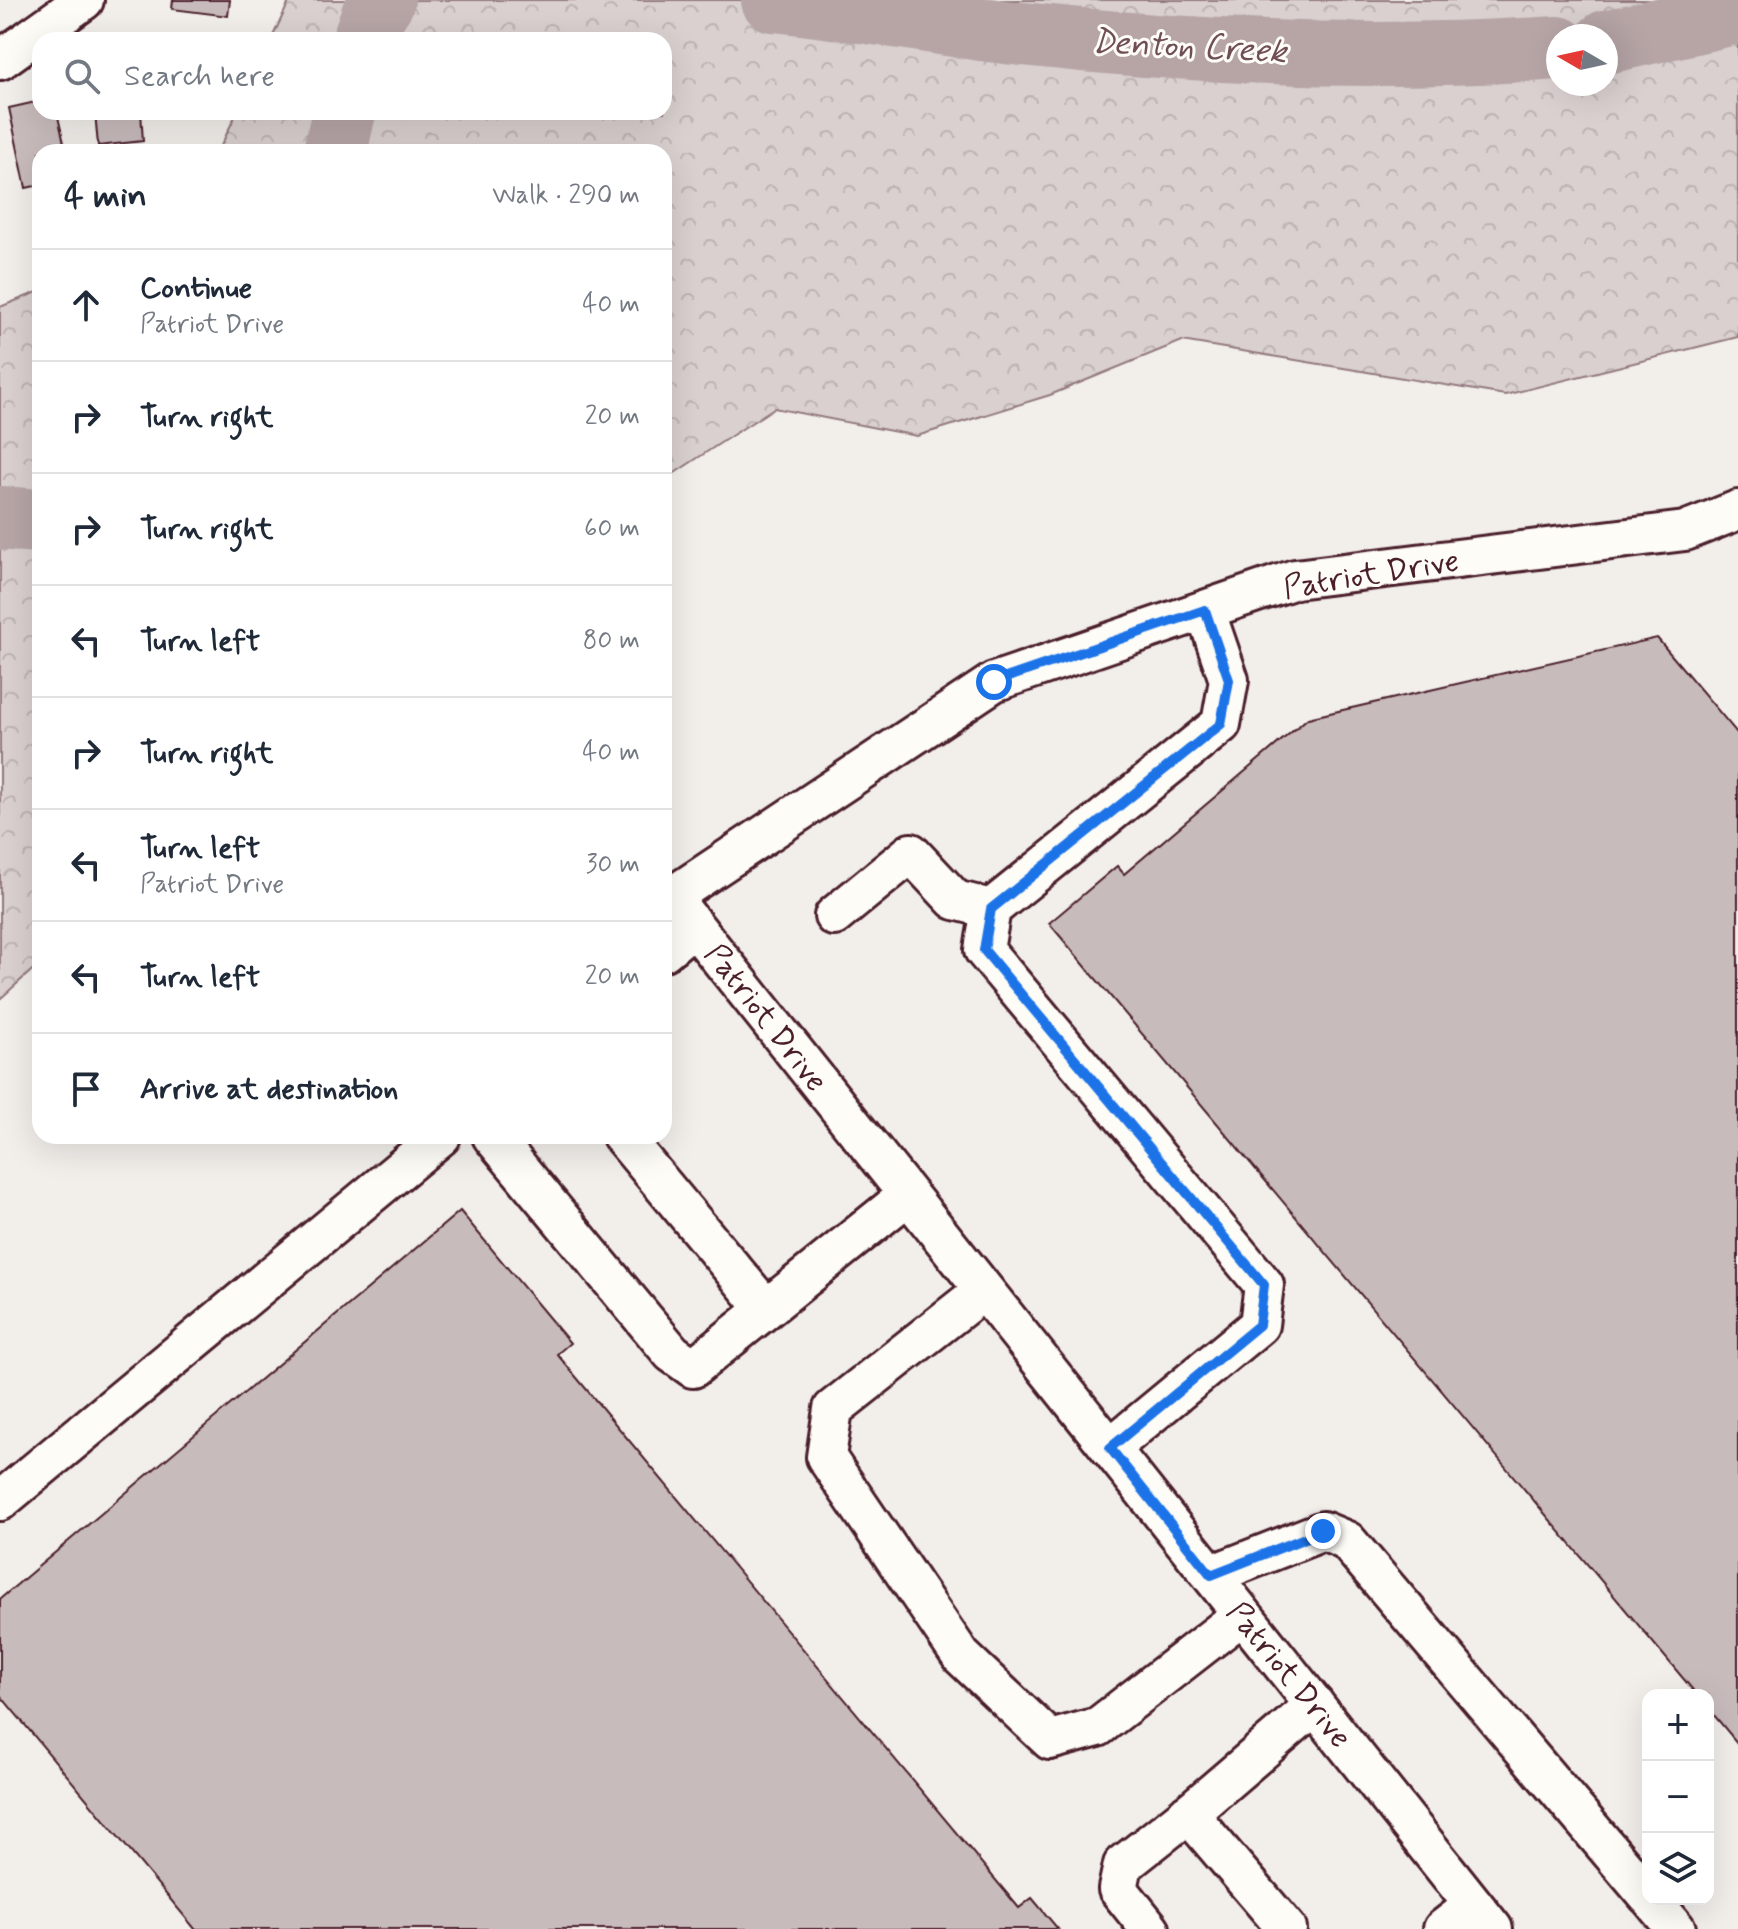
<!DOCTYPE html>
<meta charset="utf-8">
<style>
body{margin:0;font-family:Mynerve,sans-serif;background:#f6f6f7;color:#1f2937}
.controls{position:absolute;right:24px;bottom:24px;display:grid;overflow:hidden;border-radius:16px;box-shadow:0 8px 32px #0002}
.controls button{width:72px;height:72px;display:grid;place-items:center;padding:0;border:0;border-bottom:2px solid #e0e1e3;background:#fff;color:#1f2937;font:40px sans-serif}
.compass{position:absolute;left:1546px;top:24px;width:72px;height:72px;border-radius:50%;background:#fff;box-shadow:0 8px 32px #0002;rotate:279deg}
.stop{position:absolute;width:24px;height:24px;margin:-18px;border:6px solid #1a73e8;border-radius:50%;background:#fff}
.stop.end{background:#1a73e8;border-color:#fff;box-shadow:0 2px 8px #0008}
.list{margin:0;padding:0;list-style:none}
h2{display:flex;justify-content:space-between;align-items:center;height:104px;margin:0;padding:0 32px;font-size:34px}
h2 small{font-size:26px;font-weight:400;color:#747a83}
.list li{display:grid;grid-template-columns:52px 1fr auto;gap:24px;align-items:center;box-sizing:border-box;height:112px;padding:0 32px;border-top:2px solid #e0e1e3}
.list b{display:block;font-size:30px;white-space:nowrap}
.list p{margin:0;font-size:26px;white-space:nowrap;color:#747a83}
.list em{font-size:26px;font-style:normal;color:#747a83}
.icon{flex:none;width:44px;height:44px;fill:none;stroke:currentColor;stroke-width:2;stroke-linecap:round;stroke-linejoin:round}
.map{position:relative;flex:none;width:1738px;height:1929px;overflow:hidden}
.search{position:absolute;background:#fff;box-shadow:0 8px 32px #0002;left:32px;top:32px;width:640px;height:88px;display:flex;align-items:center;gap:20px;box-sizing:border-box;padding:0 28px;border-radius:24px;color:#747a83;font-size:30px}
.panel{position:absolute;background:#fff;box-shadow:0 8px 32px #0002;left:32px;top:144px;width:640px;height:1000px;border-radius:24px}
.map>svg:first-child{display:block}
</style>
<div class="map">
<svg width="1738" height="1929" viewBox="0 0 1738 1929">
<defs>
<pattern id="forest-crowns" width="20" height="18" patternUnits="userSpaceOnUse" patternTransform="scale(2)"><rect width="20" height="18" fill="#d9d0cf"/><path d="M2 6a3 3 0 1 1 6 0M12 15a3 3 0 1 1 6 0" fill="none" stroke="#bcb2b2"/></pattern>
</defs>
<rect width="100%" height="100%" fill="#f2efeb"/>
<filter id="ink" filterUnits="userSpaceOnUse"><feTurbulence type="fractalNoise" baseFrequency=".0125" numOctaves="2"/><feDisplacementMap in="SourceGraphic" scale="16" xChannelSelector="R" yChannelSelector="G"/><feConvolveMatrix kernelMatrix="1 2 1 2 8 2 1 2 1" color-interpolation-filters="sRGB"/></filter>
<g filter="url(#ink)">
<path fill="url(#forest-crowns)" stroke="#92787d" stroke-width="2" fill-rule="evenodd" d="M290,0H1738V337L1505,395L1182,341L1050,395L917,436L774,408L664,480V152H218L237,112H664V40H271ZM1558,36H1606V84H1558Z
M40,291V963L0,999V307Z"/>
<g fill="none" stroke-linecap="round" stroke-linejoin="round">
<path stroke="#b7a5a6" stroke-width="64" d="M773,0C854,7 933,24 1013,33C1193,53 1377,60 1558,48
M364,40L372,17L383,0
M1606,42L1738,12
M335,152L344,112
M0,518L40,521"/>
</g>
<path fill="#c8bbbb" stroke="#4a1f2b" stroke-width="2" d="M173,0H230L228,16L172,9Z
M40,101V112H57L66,152H40V185L26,188L9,108Z
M95,112H141L143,141L98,146Z
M1657,638L1738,734V1744L1708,1708V1695H1697L1049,923L1117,866L1124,874L1308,718Z
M460,1211L570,1343L557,1354L1019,1908L1032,1898L1058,1929H195L0,1695V1599Z"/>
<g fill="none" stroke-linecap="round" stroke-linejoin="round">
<defs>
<path id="minor" d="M0,60L84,0
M834,916L911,853L955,900L991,909
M664,951L694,926
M492,1136L672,1353L693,1368L908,1195
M622,1136L766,1309
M984,1290L833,1409L826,1457L961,1656L1050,1740L1098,1727L1242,1615
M1110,1448L1259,1325L1264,1285L984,950L991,909L1221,724L1229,680L1205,610
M0,1501L441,1136
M1211,1575L1323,1531L1347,1541L1648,1896
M1188,1813L1287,1929
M1651,1899L1676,1929
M1150,1929L1118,1889L1123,1865L1195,1808L1315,1705
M1443,1929L1474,1905
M1493,1929L671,897L994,682L1295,579L1685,531L1738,510"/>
</defs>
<use href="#minor" stroke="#4a1f2b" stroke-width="44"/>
<use href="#minor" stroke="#fdfcf7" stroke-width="38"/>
</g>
</g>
<g fill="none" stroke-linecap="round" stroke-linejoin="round" filter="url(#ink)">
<path stroke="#1a73e8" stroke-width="10" d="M994,682L1205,610L1229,680L1221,724L991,909L984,950L1264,1285L1259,1325L1110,1448L1211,1575L1323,1531"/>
</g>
<g text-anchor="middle" stroke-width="6" stroke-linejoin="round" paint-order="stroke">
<g font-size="32" fill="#4a1f2b" stroke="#fdfcf7">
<text transform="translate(1371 573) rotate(-9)" y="11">Patriot Drive</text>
<text transform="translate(767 1017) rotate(52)" y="11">Patriot Drive</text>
<text transform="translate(1290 1674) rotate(51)" y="11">Patriot Drive</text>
</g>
<g font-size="34" font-style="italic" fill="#704e56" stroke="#fdfcf7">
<text transform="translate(1189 45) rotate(3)" y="12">Denton Creek</text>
</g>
</g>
</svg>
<div class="controls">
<button>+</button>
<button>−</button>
<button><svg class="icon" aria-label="layers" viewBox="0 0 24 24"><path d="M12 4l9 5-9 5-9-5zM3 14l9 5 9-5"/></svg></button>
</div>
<svg class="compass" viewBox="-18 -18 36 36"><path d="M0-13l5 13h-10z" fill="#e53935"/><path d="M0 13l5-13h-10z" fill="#747a83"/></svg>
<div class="stop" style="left:994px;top:682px"></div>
<div class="stop end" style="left:1323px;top:1531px"></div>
<div class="search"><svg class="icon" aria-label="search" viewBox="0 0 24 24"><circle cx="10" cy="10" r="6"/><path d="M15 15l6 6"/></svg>Search here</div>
<section class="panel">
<h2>4 min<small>Walk · 290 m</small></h2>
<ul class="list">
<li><svg class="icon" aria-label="ahead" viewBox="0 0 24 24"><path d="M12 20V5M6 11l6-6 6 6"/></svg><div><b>Continue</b><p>Patriot Drive</p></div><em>40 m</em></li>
<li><svg class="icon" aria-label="right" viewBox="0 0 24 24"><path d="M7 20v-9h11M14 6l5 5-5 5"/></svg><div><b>Turn right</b></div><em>20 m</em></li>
<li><svg class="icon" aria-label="right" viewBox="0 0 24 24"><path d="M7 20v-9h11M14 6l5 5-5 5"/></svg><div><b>Turn right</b></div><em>60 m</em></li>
<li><svg class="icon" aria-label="left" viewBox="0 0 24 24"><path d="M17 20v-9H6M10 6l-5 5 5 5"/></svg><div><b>Turn left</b></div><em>80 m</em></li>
<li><svg class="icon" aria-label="right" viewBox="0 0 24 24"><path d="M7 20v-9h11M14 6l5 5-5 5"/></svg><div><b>Turn right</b></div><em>40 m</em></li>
<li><svg class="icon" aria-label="left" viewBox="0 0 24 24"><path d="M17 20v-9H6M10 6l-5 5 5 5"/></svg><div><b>Turn left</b><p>Patriot Drive</p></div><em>30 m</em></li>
<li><svg class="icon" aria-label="left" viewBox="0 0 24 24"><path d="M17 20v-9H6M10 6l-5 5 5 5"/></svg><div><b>Turn left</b></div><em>20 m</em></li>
<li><svg class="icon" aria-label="arrive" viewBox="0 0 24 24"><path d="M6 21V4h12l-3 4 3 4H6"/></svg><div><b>Arrive at destination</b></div></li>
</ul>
</section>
</div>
